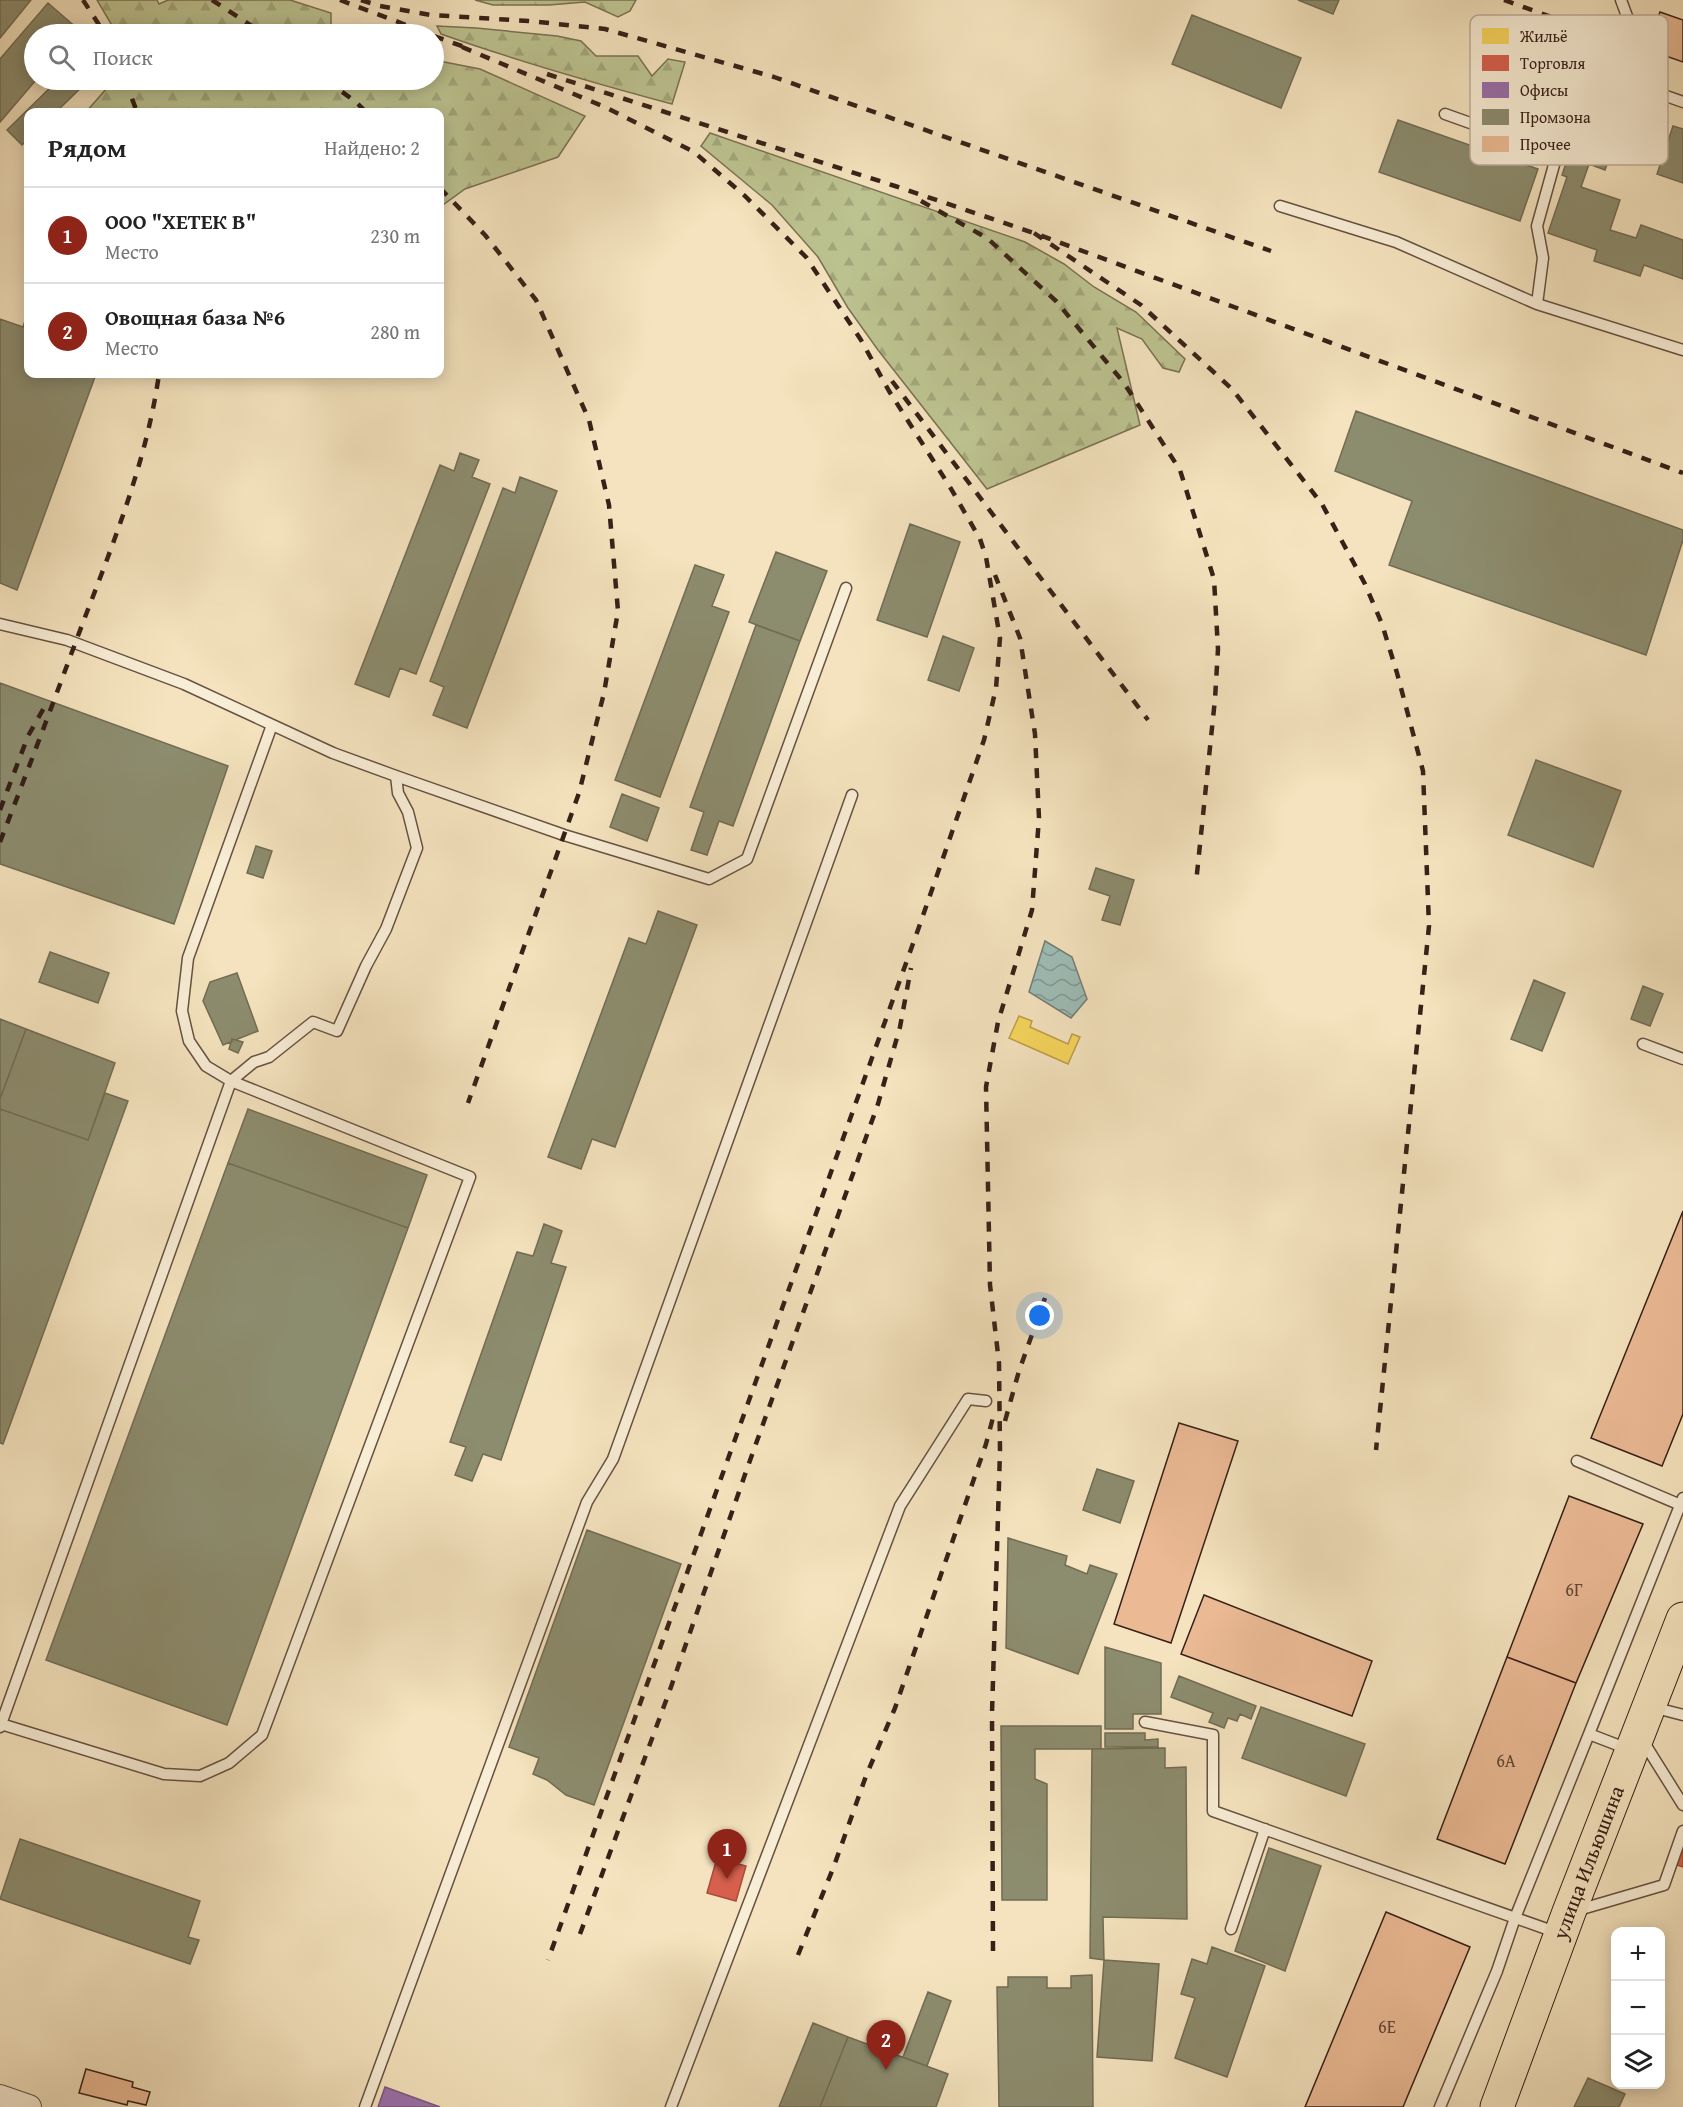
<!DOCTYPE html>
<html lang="ru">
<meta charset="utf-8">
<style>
body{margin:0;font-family:"Gentium Book Plus",serif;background:#f2f2f2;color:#222}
.controls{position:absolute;right:18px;bottom:18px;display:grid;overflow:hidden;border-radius:12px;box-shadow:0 3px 15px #0003}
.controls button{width:54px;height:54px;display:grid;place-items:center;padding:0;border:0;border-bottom:2px solid #e0e0e0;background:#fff;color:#222;font:30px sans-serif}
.you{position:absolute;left:1040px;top:1316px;width:21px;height:21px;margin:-15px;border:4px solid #fff;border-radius:50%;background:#1a73e8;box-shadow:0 0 0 9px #1a73e833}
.badge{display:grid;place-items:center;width:39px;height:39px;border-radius:50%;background:#8f2418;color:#fff;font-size:20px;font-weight:700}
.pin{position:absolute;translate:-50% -50px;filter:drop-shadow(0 2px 3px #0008)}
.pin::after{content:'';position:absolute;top:32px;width:21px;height:18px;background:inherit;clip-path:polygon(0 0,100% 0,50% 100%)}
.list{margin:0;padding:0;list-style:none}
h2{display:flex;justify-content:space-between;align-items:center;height:78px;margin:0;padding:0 24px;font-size:26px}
h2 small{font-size:20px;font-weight:400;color:#767676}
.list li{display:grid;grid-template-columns:39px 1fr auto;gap:18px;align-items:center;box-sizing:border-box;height:96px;padding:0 24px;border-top:2px solid #e0e0e0}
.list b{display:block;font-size:22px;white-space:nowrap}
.list p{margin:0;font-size:20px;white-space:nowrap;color:#767676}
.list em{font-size:20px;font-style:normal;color:#767676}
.icon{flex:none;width:33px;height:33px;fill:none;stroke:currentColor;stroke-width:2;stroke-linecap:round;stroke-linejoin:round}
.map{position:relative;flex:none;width:1683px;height:2107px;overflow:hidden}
.search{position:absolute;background:#fff;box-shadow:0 3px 15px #0003;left:24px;top:24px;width:420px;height:66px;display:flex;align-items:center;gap:15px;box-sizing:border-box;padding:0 21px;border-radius:33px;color:#767676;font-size:22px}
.panel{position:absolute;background:#fff;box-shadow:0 3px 15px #0003;left:24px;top:108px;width:420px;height:270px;border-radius:12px}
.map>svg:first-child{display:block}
</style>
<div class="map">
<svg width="1683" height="2107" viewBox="0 0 1683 2107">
<defs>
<pattern id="forest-firs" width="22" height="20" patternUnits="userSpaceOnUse" patternTransform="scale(1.5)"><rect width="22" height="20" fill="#bcc390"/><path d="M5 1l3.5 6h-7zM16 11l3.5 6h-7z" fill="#a2a77b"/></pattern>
<pattern id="water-waves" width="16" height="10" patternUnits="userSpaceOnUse" patternTransform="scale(1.5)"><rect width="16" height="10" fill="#9dbdb7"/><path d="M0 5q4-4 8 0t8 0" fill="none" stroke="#819994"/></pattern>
</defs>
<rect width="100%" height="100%" fill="#f4e3be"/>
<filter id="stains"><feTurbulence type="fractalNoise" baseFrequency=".00333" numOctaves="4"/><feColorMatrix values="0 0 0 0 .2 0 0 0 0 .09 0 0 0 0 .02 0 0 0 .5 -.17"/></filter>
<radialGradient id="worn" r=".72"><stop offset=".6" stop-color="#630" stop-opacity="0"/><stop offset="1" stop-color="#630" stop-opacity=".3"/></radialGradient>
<path fill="url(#forest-firs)" stroke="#7a7254" stroke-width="1.5" d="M97,0H157L159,4L168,0H290L331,13V34H117Z
M475,0H636L630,11L618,17L585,2L549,5H493Z
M437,26L476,28L557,36L581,41L596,56H638L652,76L668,59L685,62L672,104C594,83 517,61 441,34Z
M434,60L480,69L585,116L558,157L465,189L440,207V112H86L114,80H434Z
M710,133L1025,242L1064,264L1094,287L1136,312L1185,359L1179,372L1163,368L1142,339L1117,328L1140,425L987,489L878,350L848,308L818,257L772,205L701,146Z"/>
<path fill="url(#water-waves)" stroke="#747e77" stroke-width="1.5" d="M1045,941L1072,957L1087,999L1071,1018L1029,992Z"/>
<path fill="#f6d55c" stroke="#bd9f48" stroke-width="1.5" d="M1019,1016L1032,1021L1030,1027L1068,1044L1072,1034L1080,1037L1068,1064L1009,1038Z"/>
<path fill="#d6604d" stroke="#a64d3d" stroke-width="1.5" d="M1683,1848V1867L1677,1865Z
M717,1858L746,1866L736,1901L707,1893Z"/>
<path fill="#9970ab" stroke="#7c587f" stroke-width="1.5" d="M385,2087L440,2107H378Z"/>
<path fill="#8c8c6e" stroke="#726c54" stroke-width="1.5" d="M0,0H31L0,38Z
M1298,0H1339L1333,14Z
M48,3L78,29L74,34H34L36,80L0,122V59Z
M1192,15L1301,58L1281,108L1172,64Z
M58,80H89L56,112H28V139L22,145L7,130Z
M1599,95L1628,104L1605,170L1589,164L1581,187L1620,200L1610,230L1636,238L1641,225L1683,240V279L1644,265L1640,276L1594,261L1597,250L1548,233L1567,177L1562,175L1568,157L1576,160Z
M1398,120L1538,169L1520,221L1379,172Z
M1673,126L1683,129V183L1657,174Z
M28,312V374H96L17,590L0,583V319L23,327Z
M1356,411L1683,530V540L1646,655L1389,565L1412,501L1335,471Z
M460,453L479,460L472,477L490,484L416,674L400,668L389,697L355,684L440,465L454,471Z
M520,477L557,491L467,728L433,715L444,687L430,681L503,488L515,493Z
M910,524L960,542L927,637L877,620Z
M776,552L827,571L800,641L749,622Z
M695,565L724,575L712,606L729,612L660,797L615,780Z
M756,625L800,641L733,826L719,821L707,855L691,850L704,812L690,807Z
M943,636L974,648L959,691L928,680Z
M0,683L228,766L174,924L0,864Z
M1536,760L1621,791L1593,867L1508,835Z
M622,794L659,808L647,841L610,827Z
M256,846L272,851L263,878L247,873Z
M1096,868L1134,880L1120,925L1102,920L1110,896L1089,889Z
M658,911L697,925L615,1147L592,1139L581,1169L548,1157L629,938L646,944Z
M50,952L109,973L98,1003L39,982Z
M237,973L258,1031L223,1045L203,1001L210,982Z
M1534,980L1565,993L1542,1051L1511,1039Z
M1643,986L1663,994L1650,1026L1631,1019Z
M0,1019L26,1029L0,1099Z
M26,1029L115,1063L88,1140L0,1109V1099Z
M232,1039L243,1042L238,1053L229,1049Z
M105,1093L128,1101L3,1444L0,1443V1109L88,1140Z
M248,1109L427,1175L408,1228L228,1163Z
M228,1163L408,1228L227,1725L46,1660Z
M544,1224L562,1231L551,1263L566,1267L501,1460L483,1454L472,1481L455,1475L466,1447L450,1442L517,1252L533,1256Z
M1097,1469L1134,1481L1120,1523L1083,1510Z
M587,1530L681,1564L594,1805L566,1795L547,1780L533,1774L539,1758L509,1747Z
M1008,1538L1067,1556L1065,1565L1087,1574L1090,1565L1117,1574L1078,1674L1006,1648Z
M1105,1647L1161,1663V1714H1133V1729H1105Z
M1179,1676L1256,1706L1251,1719L1240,1714L1237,1721L1228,1718L1224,1728L1209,1722L1213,1713L1171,1697Z
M1261,1707L1365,1744L1346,1796L1242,1758Z
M1001,1726H1101V1749H1035V1779L1047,1784V1900H1002Z
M1105,1733H1145V1740L1158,1739V1747H1105Z
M1165,1748V1768L1186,1767L1187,1919L1103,1917L1104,1960L1090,1958L1092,1749Z
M20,1839L200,1901L188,1937L199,1940L190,1964L0,1899Z
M1269,1848L1321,1866L1285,1971L1235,1951Z
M1212,1947L1265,1966L1227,2077L1175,2058L1195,1998L1181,1994L1192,1959L1207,1964Z
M1104,1960L1159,1964L1152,2061L1097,2057Z
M1092,1975L1093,2107H999L997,1987H1008V1977H1047V1988H1071V1976Z
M928,1992L951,2001L927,2066L903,2057Z
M813,2023L848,2037L820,2107H779Z
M848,2037L948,2074L936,2107H820Z
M1588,2078L1625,2094L1619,2107H1574Z"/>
<path fill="#ebba95" stroke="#372018" stroke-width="1.5" d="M1660,12L1683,20V62L1646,49Z
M1683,1211V1414L1662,1466L1591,1438Z
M1179,1423L1238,1441L1171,1643L1114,1624Z
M1569,1496L1643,1524L1576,1683L1507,1657Z
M1204,1595L1372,1661L1352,1716L1181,1654Z
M1507,1657L1576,1683L1505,1864L1437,1839Z
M1386,1912L1470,1947L1403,2107H1305Z
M86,2069L133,2082L132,2087L150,2092L146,2105L128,2101L127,2105L79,2093Z"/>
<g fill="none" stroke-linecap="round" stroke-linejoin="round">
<defs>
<path id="service" d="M1621,0L1655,92L1683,102
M1445,114L1557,154L1537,226L1543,258L1537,304
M1280,206L1396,242L1537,304L1683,350
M0,624L67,640L184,684L333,753L396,776L564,835L709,879L747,859L846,588
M1643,1044L1683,1059
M1577,1461L1683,1506
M1652,1707L1683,1715
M1145,1722L1213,1735V1811L1558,1933
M1,1724L164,1774L200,1776L229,1763L262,1735L470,1177L231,1081L254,1062L269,1057L313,1022L337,1031L366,966L386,929L417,848L408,812L398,793L396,776
M0,1727L231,1081L206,1066L189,1041L182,1011L188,958L272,725
M1589,1734L1683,1498
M1643,1741L1683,1805
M1575,1911L1664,1885L1683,1831
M1231,1929L1265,1829
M365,2107L587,1502L613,1459L852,795
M671,2107L900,1506L968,1399L986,1401
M1440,2107L1497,1971L1515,1918L1589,1734L1628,1749"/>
<path id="tertiary" d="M0,2097L29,2107"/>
<g id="trunk">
<path id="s1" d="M1497,2107L1569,1912L1683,1619"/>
</g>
</defs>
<use href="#service" stroke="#665142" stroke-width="13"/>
<use href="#tertiary" stroke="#665142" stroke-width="26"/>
<use href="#trunk" stroke="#372018" stroke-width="35"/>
<use href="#service" stroke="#f8edd5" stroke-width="10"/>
<use href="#tertiary" stroke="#f8edd5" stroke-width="24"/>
<use href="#trunk" stroke="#f4e3be" stroke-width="33"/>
<path stroke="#372018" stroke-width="4.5" stroke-dasharray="10 10" stroke-linecap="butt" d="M83,0L105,34
M212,0L264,34
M340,0L430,34
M361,0L380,6L431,15L529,21L605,29L774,77L1271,251
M1504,0L1593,32
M434,36L470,49
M462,47L607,108L694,152L745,196L806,257L861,340L889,391L950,487L980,539L986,557L1000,638L996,688L984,740L919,927L548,1960
M547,74L895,186L1034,233L1683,473
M125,80L137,112
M326,80L356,102L366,112
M440,188L485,235L536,300L589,420L609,505L618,611L604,693L579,793L468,1103
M921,201L987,238L1056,301L1124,383L1180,470L1214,579L1218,649L1215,699L1196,883
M1034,233L1141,305L1232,389L1322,504L1365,584L1382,624L1397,673L1423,771L1429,926L1376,1450
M892,381L1148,720
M0,810L28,736L45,706
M0,842C28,770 55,698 82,625C113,544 147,460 159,374
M1005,1421L1019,1371L1045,1298
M580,1934L671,1687L748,1466L878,1104L900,1027L911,968
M993,1951L992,1713L1000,1451L999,1363L990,1285L986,1087L998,1022L1032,910L1039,818L1035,734L1020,638L995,575
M798,1955L834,1866L866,1776L895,1708L986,1444L995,1410"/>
</g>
<g text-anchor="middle" stroke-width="6" stroke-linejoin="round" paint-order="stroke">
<g font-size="18" fill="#644637">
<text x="1574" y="1596">6Г</text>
<text x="1506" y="1767">6А</text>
<text x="1387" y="2033">6Е</text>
</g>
<g font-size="21" fill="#372018" stroke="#f8edd5">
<text dy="7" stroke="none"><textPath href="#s1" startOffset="261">улица Ильюшина</textPath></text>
</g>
</g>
<rect x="1470" y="15" width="198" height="150" rx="9" fill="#f8edd5" stroke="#beb09c" stroke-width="1.5"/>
<rect x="1482" y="28" width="27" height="16" fill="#f6d55c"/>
<rect x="1482" y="55" width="27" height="16" fill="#d6604d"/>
<rect x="1482" y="82" width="27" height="16" fill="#9970ab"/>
<rect x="1482" y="109" width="27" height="16" fill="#8c8c6e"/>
<rect x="1482" y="136" width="27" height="16" fill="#ebba95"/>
<g font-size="16" fill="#372018">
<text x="1520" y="42">Жильё</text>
<text x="1520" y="69">Торговля</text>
<text x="1520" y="96">Офисы</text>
<text x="1520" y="123">Промзона</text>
<text x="1520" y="150">Прочее</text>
</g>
<rect width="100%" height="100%" filter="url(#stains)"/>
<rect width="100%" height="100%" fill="url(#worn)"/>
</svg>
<div class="controls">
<button>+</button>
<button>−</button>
<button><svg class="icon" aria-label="layers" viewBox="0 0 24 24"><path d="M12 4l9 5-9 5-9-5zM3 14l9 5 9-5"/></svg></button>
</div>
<div class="you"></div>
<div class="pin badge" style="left:727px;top:1879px">1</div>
<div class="pin badge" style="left:886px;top:2070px">2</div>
<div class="search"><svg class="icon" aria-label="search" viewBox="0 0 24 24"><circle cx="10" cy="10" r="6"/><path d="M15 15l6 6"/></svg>Поиск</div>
<section class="panel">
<h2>Рядом<small>Найдено: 2</small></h2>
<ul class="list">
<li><span class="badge">1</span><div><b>ООО &quot;ХЕТЕК В&quot;</b><p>Место</p></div><em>230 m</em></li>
<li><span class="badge">2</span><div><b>Овощная база №6</b><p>Место</p></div><em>280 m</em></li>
</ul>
</section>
</div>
